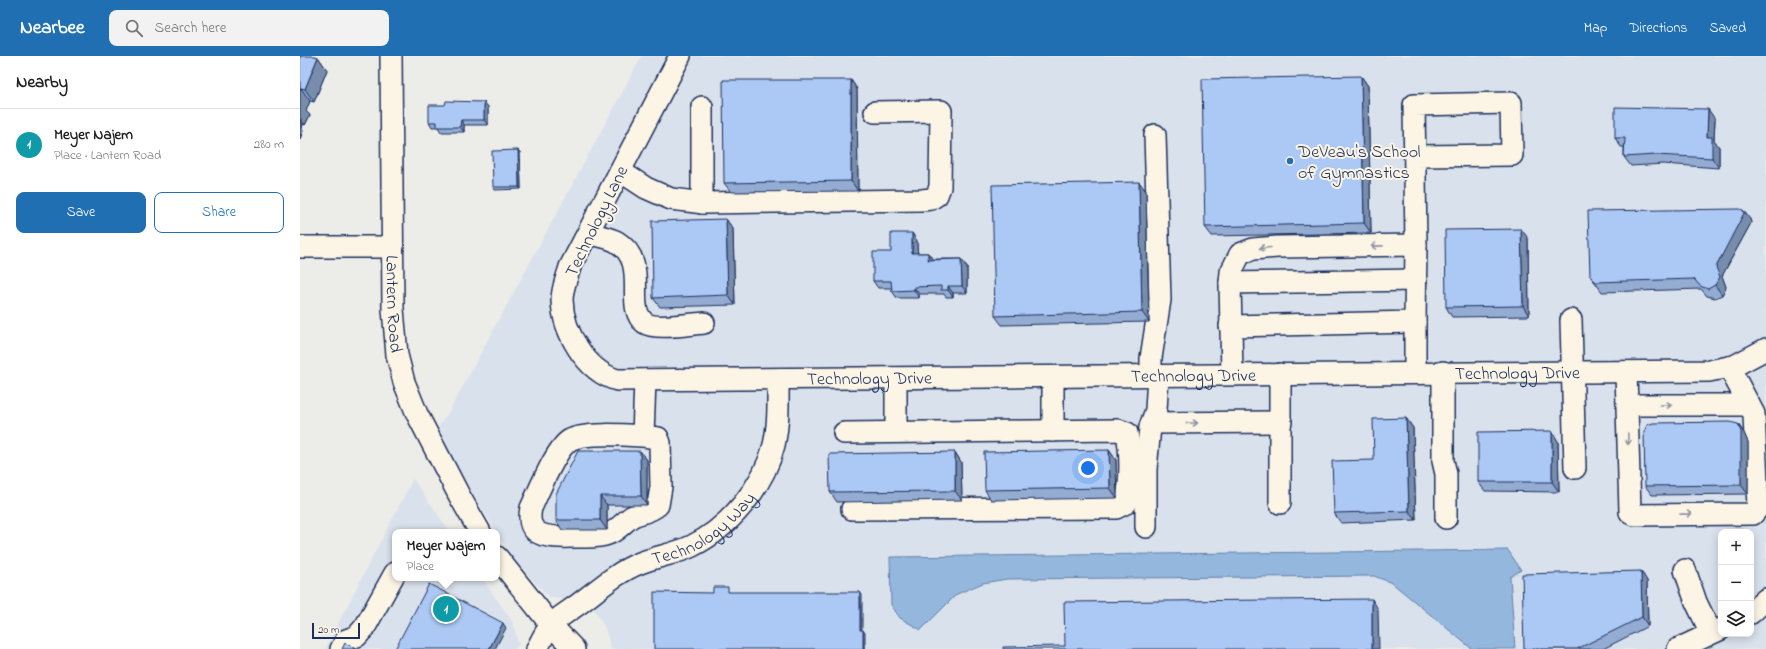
<!DOCTYPE html>
<meta charset="utf-8">
<style>
body{margin:0;font-family:"Indie Flower",sans-serif;background:#f2f2f2;color:#222}
.controls{position:absolute;right:12px;bottom:12px;display:grid;overflow:hidden;border-radius:8px;box-shadow:0 2px 10px #0003}
.controls button{width:36px;height:36px;display:grid;place-items:center;padding:0;border:0;border-bottom:1px solid #e0e0e0;background:#fff;color:#222;font:20px sans-serif}
.scale{position:absolute;left:12px;bottom:10px;width:48px;box-sizing:border-box;padding-left:4px;border:2px solid #1b2f5e;border-top:0;font-size:11px;line-height:14px;white-space:nowrap;color:#1b2f5e;-webkit-text-stroke:3px #fcf5e5;paint-order:stroke}
.you{position:absolute;left:788px;top:412px;width:14px;height:14px;margin:-10px;border:3px solid #fff;border-radius:50%;background:#1a73e8;box-shadow:0 0 0 6px #1a73e833}
.badge{display:grid;place-items:center;width:26px;height:26px;border-radius:50%;background:#1f6fb2;color:#fff;font-size:13px;font-weight:700}
.pin{position:absolute;translate:-50% -50%;border:2px solid #fff;box-shadow:0 1px 4px #0006}
.popup{position:absolute;left:92px;top:473px;width:108px;height:52px;box-sizing:border-box;display:grid;place-content:center;border-radius:8px;background:#fff;filter:drop-shadow(0 1px 3px #0005);font-size:13px;white-space:nowrap;color:#767676}
.popup b{font-size:15px;color:#222}
.popup::after{content:'';position:absolute;left:50%;top:100%;margin-left:-8px;border:8px solid transparent;border-top-color:#fff}
.list{margin:0;padding:0;list-style:none}
h2{display:flex;justify-content:space-between;align-items:center;height:52px;margin:0;padding:0 16px;font-size:17px}
h2 small{font-size:13px;font-weight:400;color:#767676}
.list li{display:grid;grid-template-columns:26px 1fr auto;gap:12px;align-items:center;box-sizing:border-box;height:72px;padding:0 16px;border-top:1px solid #e0e0e0}
.list b{display:block;font-size:15px;white-space:nowrap}
.list p{margin:0;font-size:13px;white-space:nowrap;color:#767676}
.list em{font-size:13px;font-style:normal;color:#767676}
.actions{display:flex;gap:8px;padding:12px 16px}
.actions a{flex:1;padding:9px 0;border:1px solid #1f6fb2;border-radius:8px;text-align:center;font-size:14px;color:#1f6fb2}
.actions .main{background:#1f6fb2;color:#fff}
.icon{flex:none;width:22px;height:22px;fill:none;stroke:currentColor;stroke-width:2;stroke-linecap:round;stroke-linejoin:round}
.map{position:relative;flex:none;width:1466px;height:593px;overflow:hidden}
header{display:flex;align-items:center;gap:24px;box-sizing:border-box;height:56px;padding:0 20px;background:#1f6fb2;color:#fff}
header strong{font-size:19px}
nav{display:flex;gap:22px;margin-inline-start:auto;font-size:14px}
.search{width:280px;height:36px;background:#f2f2f2;display:flex;align-items:center;gap:10px;box-sizing:border-box;padding:0 14px;border-radius:8px;color:#767676;font-size:15px}
main{display:flex}
aside{flex:1;background:#fff}
.map>svg:first-child{display:block}
</style>
<header>
<strong>Nearbee</strong>
<div class="search"><svg class="icon" aria-label="search" viewBox="0 0 24 24"><circle cx="10" cy="10" r="6"/><path d="M15 15l6 6"/></svg>Search here</div>
<nav><a>Map</a><a>Directions</a><a>Saved</a></nav>
</header>
<main>
<aside>
<h2>Nearby<small></small></h2>
<ul class="list">
<li><span class="badge" style="background:#0f9aa8">1</span><div><b>Meyer Najem</b><p>Place · Lantern Road</p></div><em>280 m</em></li>
</ul>
<div class="actions"><a class="main">Save</a><a>Share</a></div>
</aside>
<div class="map">
<svg width="1466" height="593" viewBox="0 0 1466 593">
<rect width="100%" height="100%" fill="#ecece8"/>
<filter id="ink" filterUnits="userSpaceOnUse"><feTurbulence type="fractalNoise" baseFrequency=".025" numOctaves="2"/><feDisplacementMap in="SourceGraphic" scale="8" xChannelSelector="R" yChannelSelector="G"/><feConvolveMatrix kernelMatrix="1 2 1 2 8 2 1 2 1" color-interpolation-filters="sRGB"/></filter>
<g filter="url(#ink)">
<path fill="#d9e1ec" fill-rule="evenodd" d="M342,0H1466V593H311L305,572L292,549L249,541L213,503L135,376L150,354ZM1421,476H1451V578H1421Z
M113,423L150,476H95V522H182L213,567L218,589L215,593H25Z"/>
<path fill="#94b7dd" stroke="#6481aa" d="M1208,494L1221,514L1210,521L1215,593H1172L1092,527L1074,520L707,523L683,527L657,538L621,574L600,562L591,549L590,501Z"/>
<g fill="none" stroke-linecap="round" stroke-linejoin="round">
<defs>
<g id="minor">
<path id="s1" d="M91,0L93,253L97,299L104,326L117,358L160,441L180,476"/>
<path id="s2" d="M380,0L270,211C267,222 262,232 262,244C263,276 286,315 317,324L1409,315L1434,310L1466,293"/>
<path d="M320,115L346,132L371,143L404,147L622,144L631,143L637,139L640,131L641,55L575,56"/>
<path d="M402,147V51"/>
<path d="M288,177C297,180 309,181 317,186C351,207 323,251 345,267C355,274 391,268 404,267"/>
<path d="M0,191H93"/>
<path d="M930,227L1116,224"/>
<path d="M1271,264L1275,412"/>
<path d="M1115,266V316"/>
<path d="M930,270L1115,266L1116,189L1114,49L1211,47L1212,99L1116,100"/>
<path d="M1143,316V405L1146,418V462"/>
<path d="M1326,316L1330,456L1335,459L1453,458L1458,452L1454,358L1429,311"/>
<path d="M932,318L930,227L931,216L940,198L953,193L978,191L1116,189"/>
<path d="M851,320V302L860,244L855,79"/>
<path d="M753,321V375"/>
<path d="M596,322V376"/>
<path d="M1327,349H1449"/>
<path d="M853,367L981,366"/>
<path d="M544,377L818,374L827,377C831,398 831,426 826,447L816,452L552,453"/>
<path d="M343,380L358,382L360,387L361,431L358,449C350,456 342,456 333,460C324,465 318,475 308,478C299,482 287,481 278,481C255,481 224,485 231,452C239,435 256,392 270,384C284,376 327,379 343,380L345,324"/>
<path d="M980,447V318"/>
<path d="M846,471V413L850,371L856,354L858,320"/>
<path d="M197,501L251,569L274,593"/>
<path d="M1385,514L1396,546L1411,577"/>
<path d="M1451,557L1466,543"/>
<path d="M41,593L46,584L57,580L65,571L95,517"/>
<path id="s3" d="M237,593C241,585 245,576 251,569C258,561 271,554 280,547C299,533 317,516 340,507C357,500 376,498 392,490C429,472 464,430 474,389C479,367 478,345 478,323"/>
<path d="M1378,593L1421,573"/>
</g>
</defs>
<use href="#minor" stroke="#1b2f5e" stroke-width="24"/>
<use href="#minor" stroke="#fcf5e5" stroke-width="21"/>
</g>
<path fill="#94acd2" stroke="#1b2f5e" d="M0,0L18,1L27,14L14,46L10,45L6,55L10,59L5,69L3,68L2,73L3,75L0,83Z
M1061,20L1068,30L1071,177L912,180L905,171Z
M551,24L557,33L558,135L431,136L424,127Z
M184,46L188,51V69H164V76H141L138,71H132L129,66L145,49Z
M1415,63L1414,84L1419,91V112L1363,108L1331,110L1324,101V91H1321L1315,82Z
M220,96L221,133L195,134L193,131Z
M839,126L846,135L849,266L702,269L695,260Z
M426,163L433,173L435,249L360,251L353,242Z
M1450,163L1451,167L1422,220L1426,231L1422,239L1415,242L1407,240L1401,233L1302,236L1297,229L1290,220Z
M612,177L617,185V197H628L633,203H661L667,211V237H653V241H646L644,238H619V242H597L592,235V232H578L573,225L591,196Z
M1228,182L1229,260L1152,261L1146,251Z
M1106,362L1113,372L1116,464L1041,467L1034,457Z
M1438,368L1444,377L1448,386V438L1352,439L1345,430Z
M1258,385L1259,436L1185,435L1178,426Z
M809,394L816,404L817,442L691,444L685,434Z
M340,395L347,404V449H307V474H262L256,464Z
M655,396L661,406L662,444L537,446L530,436Z
M1341,515L1347,525L1348,570L1303,593H1224Z"/>
<path fill="#788cab" stroke="#1b2f5e" d="M18,1L27,14L14,46L5,33Z
M1061,20L1068,30L1071,177L1064,167Z
M551,24L557,33L558,135L551,125Z
M1,32L10,45L6,55L10,59L5,69L0,62V34Z
M184,46L188,51V69L184,64Z
M1408,53L1415,63L1414,84L1419,91V112L1412,102L1407,81Z
M0,64L3,68L2,73L3,75L0,83Z
M161,64L164,69V76L160,71Z
M218,94L220,96L221,133L219,131Z
M839,126L846,135L849,266L842,256Z
M1443,154L1450,163L1451,167L1422,220L1426,231L1422,239L1415,229L1416,211Z
M426,163L433,173L435,249L428,239Z
M1221,173L1228,182L1229,260L1223,250Z
M612,177L617,185L618,204L612,197Z
M628,197L633,204H628Z
M661,203L667,211V237L662,230Z
M648,230L653,237V241L648,234Z
M614,231L619,238V242L614,234Z
M1106,362L1113,372L1116,464L1109,455Z
M1438,368L1444,377L1448,386V438L1441,429Z
M1252,375L1258,385L1259,436L1252,426Z
M809,394L816,404L817,442L810,432Z
M340,395L347,404V449L341,440Z
M655,396L661,406L662,444L655,435Z
M300,440L307,449V474L300,464Z
M1341,515L1347,525L1348,570L1342,561Z
M560,536L562,539V577L560,574Z
M1072,543L1078,553L1079,593H1072Z
M203,567L206,572L195,593H189Z
M563,574L565,577V593H563Z"/>
<path fill="#acc8f4" stroke="#1b2f5e" d="M0,0H15L18,1L5,33L1,32L0,34Z
M1061,20L1064,167L905,171L902,23Z
M423,24H551V125L424,127Z
M146,45L184,46V64H161L160,71H137V66H129V49H145Z
M1315,51L1408,53L1407,81H1412V102L1356,99L1324,101L1325,82H1315Z
M218,94L219,131H193L192,95Z
M839,126L842,256L695,260L692,129Z
M1440,153L1443,154L1444,157L1416,211L1420,221L1415,229L1408,233L1400,230L1394,223L1296,226L1290,220L1288,155Z
M426,163L428,239L353,242L352,165Z
M1221,173L1223,250L1146,251L1145,174Z
M591,177H612V197H628V204L661,203L662,230H648V234H641V230L614,231V234L592,235L591,225H573V196H591Z
M1106,362L1109,455L1034,457L1032,405L1074,404L1073,363Z
M1430,366L1438,368L1441,376V429L1345,430L1344,376L1347,369L1353,367Z
M1252,375V426H1178V376Z
M809,394L810,432L685,434L684,396Z
M278,395H340L341,440H300V464H256V438Z
M655,396V435L530,436L529,398Z
M1341,515L1342,561L1277,593H1224L1222,518Z
M129,528L203,567L189,593H95Z
M413,531H428V536H560V574H563V593H354V536L413,537Z
M1072,543V593H703V591L765,590L764,546Z
M45,587L56,593H42Z"/>
<defs><path id="oneway-shaft" d="M-6 0H5M1.5-3L5.5 0L1.5 3" fill="none" stroke-width="1.6" stroke-linecap="round" stroke-linejoin="round"/></defs>
<g stroke="#8c92a2">
<use href="#oneway-shaft" transform="translate(1077 190) rotate(179)"/>
<use href="#oneway-shaft" transform="translate(965 192) rotate(175)"/>
<use href="#oneway-shaft" transform="translate(1366 349)"/>
<use href="#oneway-shaft" transform="translate(892 367)"/>
<use href="#oneway-shaft" transform="translate(1328 383) rotate(88)"/>
<use href="#oneway-shaft" transform="translate(1386 458) rotate(-1)"/>
</g>
</g>
<circle fill="#1f6fb2" stroke="#fcf5e5" stroke-width="1.5" cx="990" cy="105" r="4"/>
<g text-anchor="middle" stroke-width="4" stroke-linejoin="round" paint-order="stroke">
<g font-size="18" fill="#1b2f5e" stroke="#fcf5e5" text-anchor="start">
<text x="998" y="101">DeVeau's School<tspan x="998" dy="21">of Gymnastics</tspan></text>
</g>
<g font-size="18" fill="#1b2f5e" stroke="#fcf5e5">
<text transform="translate(296 165) rotate(-64)" y="6">Technology Lane</text>
<text dy="6" stroke="none"><textPath href="#s1" startOffset="248">Lantern Road</textPath></text>
<text dy="6" stroke="none"><textPath href="#s2" startOffset="1275">Technology Drive</textPath></text>
<text dy="6" stroke="none"><textPath href="#s2" startOffset="951">Technology Drive</textPath></text>
<text dy="6" stroke="none"><textPath href="#s2" startOffset="627">Technology Drive</textPath></text>
<text dy="6" stroke="none"><textPath href="#s3" startOffset="210">Technology Way</textPath></text>
</g>
</g>
</svg>
<div class="controls">
<button>+</button>
<button>−</button>
<button><svg class="icon" aria-label="layers" viewBox="0 0 24 24"><path d="M12 4l9 5-9 5-9-5zM3 14l9 5 9-5"/></svg></button>
</div>
<div class="scale">20 m</div>
<div class="you"></div>
<div class="pin badge" style="left:146px;top:553px;background:#0f9aa8">1</div>
<div class="popup"><b>Meyer Najem</b>Place</div>
</div>
</main>
